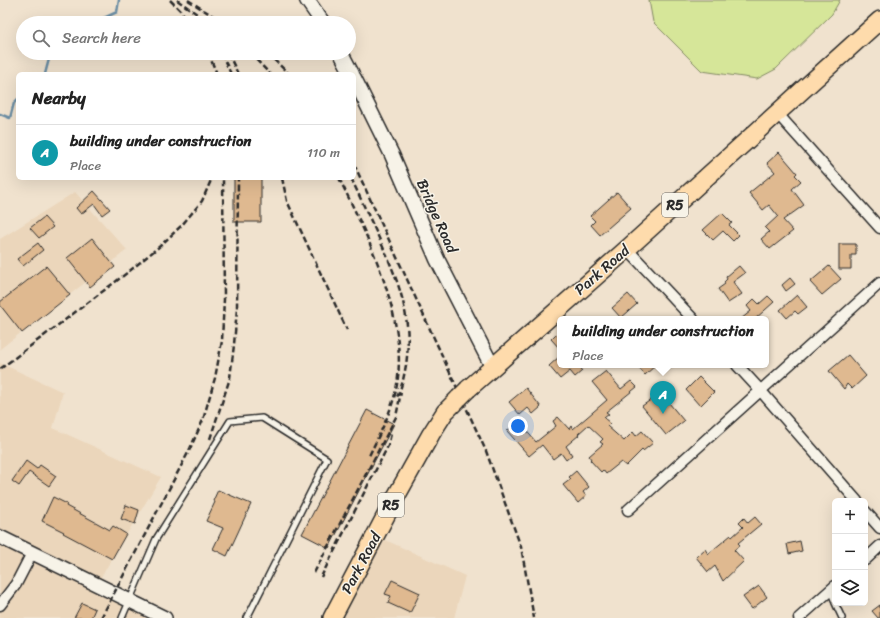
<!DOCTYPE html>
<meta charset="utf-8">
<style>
body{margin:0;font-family:Sriracha,sans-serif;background:#f6f6f6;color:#222}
.controls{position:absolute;right:12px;bottom:12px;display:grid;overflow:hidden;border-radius:6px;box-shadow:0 4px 16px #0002}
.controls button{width:36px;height:36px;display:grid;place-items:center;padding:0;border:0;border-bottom:1px solid #e0e0e0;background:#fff;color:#222;font:20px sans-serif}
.you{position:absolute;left:518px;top:426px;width:14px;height:14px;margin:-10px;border:3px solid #fff;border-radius:50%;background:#1a73e8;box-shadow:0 0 0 6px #1a73e833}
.badge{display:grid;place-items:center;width:26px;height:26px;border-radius:50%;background:#d93025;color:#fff;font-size:13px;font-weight:700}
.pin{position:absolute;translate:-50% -33px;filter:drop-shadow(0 1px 2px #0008)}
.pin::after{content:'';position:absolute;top:21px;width:14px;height:12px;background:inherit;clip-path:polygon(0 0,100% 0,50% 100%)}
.popup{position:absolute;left:557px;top:316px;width:212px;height:52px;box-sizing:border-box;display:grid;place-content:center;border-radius:6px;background:#fff;filter:drop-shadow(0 1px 3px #0005);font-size:13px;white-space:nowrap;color:#767676}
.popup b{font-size:15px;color:#222}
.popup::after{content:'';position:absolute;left:50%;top:100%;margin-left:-8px;border:8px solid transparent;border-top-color:#fff}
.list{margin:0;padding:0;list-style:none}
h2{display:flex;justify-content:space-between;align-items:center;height:52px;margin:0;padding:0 16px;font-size:17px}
h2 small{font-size:13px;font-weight:400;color:#767676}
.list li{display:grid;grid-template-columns:26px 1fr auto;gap:12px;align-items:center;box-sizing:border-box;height:56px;padding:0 16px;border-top:1px solid #e0e0e0}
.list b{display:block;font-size:15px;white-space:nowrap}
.list p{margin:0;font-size:13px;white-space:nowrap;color:#767676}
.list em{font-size:13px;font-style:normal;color:#767676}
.icon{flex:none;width:22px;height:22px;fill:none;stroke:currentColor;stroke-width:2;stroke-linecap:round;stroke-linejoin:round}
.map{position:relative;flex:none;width:880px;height:618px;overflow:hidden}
.search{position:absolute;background:#fff;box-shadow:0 4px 16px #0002;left:16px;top:16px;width:340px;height:44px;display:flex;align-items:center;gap:10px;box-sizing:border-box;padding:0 14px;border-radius:22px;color:#767676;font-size:15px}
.panel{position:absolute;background:#fff;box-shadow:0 4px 16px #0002;left:16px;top:72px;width:340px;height:108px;border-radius:6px}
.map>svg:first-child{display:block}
</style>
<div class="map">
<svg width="880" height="618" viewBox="0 0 880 618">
<rect width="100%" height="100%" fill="#f0e2ce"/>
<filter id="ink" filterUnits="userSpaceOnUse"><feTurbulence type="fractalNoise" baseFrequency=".025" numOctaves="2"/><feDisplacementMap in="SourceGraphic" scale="8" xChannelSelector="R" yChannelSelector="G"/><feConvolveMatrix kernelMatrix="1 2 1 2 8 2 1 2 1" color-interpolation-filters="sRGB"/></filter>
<g filter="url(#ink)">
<path fill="#ebd6bb" d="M75,192L127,250L0,349V239Z
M0,363L63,392L53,428L161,477L98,582L168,618H0Z
M383,539L465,576L454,618H339Z"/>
<path fill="#d6e699" stroke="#808862" d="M649,0H840L832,14L776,69L757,79L702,71L653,22Z"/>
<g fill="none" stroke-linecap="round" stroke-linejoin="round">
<path stroke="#6b8da4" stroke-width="2.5" d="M93,23L117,12L119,0
M45,74L49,59L53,53
M0,114L10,118L14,103L18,99"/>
</g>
<path fill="#dfb990" stroke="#2b2b2b" d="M779,152L797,173L795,175L801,181L792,189L804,205L783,220L793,231L770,249L761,239L769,232L765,228L778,216L769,205L763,210L749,193L775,172L767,163Z
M234,178H261V222H234Z
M94,191L110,209L102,215L94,204L81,214L76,208Z
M617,192L631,208L600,235L591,225L595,221L590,216Z
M722,213L732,223L729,225L739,235L733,241L723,231L713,240L703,230Z
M44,217L53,227L39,238L30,228Z
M92,238L115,267L90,287L67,258Z
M38,243L43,250L23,266L17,259Z
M839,244H856V255H851V269H839Z
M46,266L70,295L22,333L0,305V302Z
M739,266L745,273L733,282L742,294L728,303L718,289L725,284L724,282L727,279L726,277Z
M829,266L841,279L822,295L810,282Z
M790,278L795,284L786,291L782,285Z
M628,294L637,304L621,318L612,308Z
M797,295L807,307L798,314L795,311L787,318L780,310Z
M768,296L774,302L755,319H741L751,311L747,306L754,299L759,304Z
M556,334L560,338V349L551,339Z
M848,355L866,376L852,389L847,384L844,389L829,371Z
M560,356V365H577L582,371L575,377L570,371L560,379L549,366Z
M636,365H656L645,375Z
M606,371L621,389L631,381L637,387L606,412L609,414L604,418L610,423L607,426L624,441L633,432L636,436L642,431L653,443L643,451L642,450L626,466L621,462L606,474L603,470L601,472L590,460L591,459L589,456L603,444L600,442L603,439L588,425L578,434L579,435L566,446L572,455L566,460L561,453L553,459L542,445L529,456L507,431L518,421L536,442L556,426L553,421L558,417L569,429L571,426L573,429L607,400L592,382Z
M699,377L714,392L700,406L686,390Z
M526,388L541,407L533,414L528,408L520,415L509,402Z
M664,397L684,421L666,435L642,406L652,399L656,404Z
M367,410L394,424L329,548L302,534Z
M26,461L37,469L40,465L56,476L49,486L29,472L19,486L12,481Z
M576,471L589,487L583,492L586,496L578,503L563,485L571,479L569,477Z
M218,490L251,504L227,556L213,549L223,528L206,521L215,502L213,501Z
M53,497L67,504L66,506L110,530L113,526L126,534L112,559L63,533L64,532L42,521Z
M126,505L139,510L135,524L121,519Z
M755,517L761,524L738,543L740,545L734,550L744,561L723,581L715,566L708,572L696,557L705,549L708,554L731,535L732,537L743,527L739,523L744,518L748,523Z
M800,541L802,551L789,554L787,544Z
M392,580L420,593L410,613L388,603L391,596L385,594Z
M759,586L767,597L752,609L743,597Z
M82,603L95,609L91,618H74Z
M880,605V618H878L872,611Z"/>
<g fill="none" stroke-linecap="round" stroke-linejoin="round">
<defs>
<path id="service" d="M830,590L835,602
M835,603L842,618
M122,618L156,539L230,421L262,418L327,459L247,618"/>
<path id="minor" d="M776,112L880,228
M627,249L693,319
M737,365L760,390L857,501
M628,510L880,283
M865,511L880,528
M865,560L880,546
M0,605L16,584L32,553
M799,618L835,586"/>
<path id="tertiary" d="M0,537L165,618"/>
<path id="secondary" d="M307,0L323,23
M341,53L352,74
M354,78L392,155L437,259L492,366"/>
<path id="trunk" d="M468,389L627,249L880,20
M332,618L393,502L431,434L445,412L459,398"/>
</defs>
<use href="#service" stroke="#2b2b2b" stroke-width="8"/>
<use href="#minor" stroke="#2b2b2b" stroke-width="13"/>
<use href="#tertiary" stroke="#2b2b2b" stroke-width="16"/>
<use href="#secondary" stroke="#2b2b2b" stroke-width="17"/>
<use href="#trunk" stroke="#2b2b2b" stroke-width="20"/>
<use href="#service" stroke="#f7f3e8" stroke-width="5"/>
<use href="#minor" stroke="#f7f3e8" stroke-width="10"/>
<use href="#tertiary" stroke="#f7f3e8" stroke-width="13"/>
<use href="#secondary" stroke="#f7f3e8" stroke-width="14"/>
<use href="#trunk" stroke="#fedbac" stroke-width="17"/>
<path stroke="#2b2b2b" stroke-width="2.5" stroke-dasharray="6 3" stroke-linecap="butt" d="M170,0L181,11L190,23
M177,0L210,23
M188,0L224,23
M208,53L217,74
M221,53L231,74
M228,53L238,74
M250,53L270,74
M267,53L289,74
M354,164L486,451L521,547L534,618
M282,178L287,201L347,330
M339,178C369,239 412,325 395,394C389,417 378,437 368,458
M351,178C360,197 369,217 378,236C398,280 413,315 406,365C404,376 402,387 397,397
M0,369L127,273L160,246L182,225L202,201L212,178
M210,439L230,378L234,345L237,308L238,178
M314,573L396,417L401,392
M321,577L388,446L391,434
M101,618L189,451L203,420L215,378L222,341L224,299L223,178"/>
<defs>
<path id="trunk-bridge" d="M459,398L468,389"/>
</defs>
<use href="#trunk-bridge" stroke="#2b2b2b" stroke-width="20" stroke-linecap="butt"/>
<use href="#trunk-bridge" stroke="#fedbac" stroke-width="17"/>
</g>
</g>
<g text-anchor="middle" stroke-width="3" stroke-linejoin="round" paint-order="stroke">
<g fill="#f7f3e8" stroke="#686764" stroke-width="1">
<rect x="662" y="193" width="26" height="24" rx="3"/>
<rect x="378" y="493" width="26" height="24" rx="3"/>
</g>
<g font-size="14" font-weight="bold" fill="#2b2b2b">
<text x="675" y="210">R5</text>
<text x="391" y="510">R5</text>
</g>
<g font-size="15" fill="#2b2b2b" stroke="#f7f3e8">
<text transform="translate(437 216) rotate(66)" y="5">Bridge Road</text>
<text transform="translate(602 270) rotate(-41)" y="5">Park Road</text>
<text transform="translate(361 563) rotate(-62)" y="5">Park Road</text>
</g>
</g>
</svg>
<div class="controls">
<button>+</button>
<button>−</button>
<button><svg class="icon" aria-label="layers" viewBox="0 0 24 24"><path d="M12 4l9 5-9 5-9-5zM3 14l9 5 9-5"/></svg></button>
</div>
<div class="you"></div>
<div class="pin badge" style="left:663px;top:414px;background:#0f9aa8">A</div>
<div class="popup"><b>building under construction</b>Place</div>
<div class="search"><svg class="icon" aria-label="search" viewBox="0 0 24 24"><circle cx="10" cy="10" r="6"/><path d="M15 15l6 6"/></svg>Search here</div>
<section class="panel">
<h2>Nearby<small></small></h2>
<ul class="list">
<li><span class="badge" style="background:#0f9aa8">A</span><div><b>building under construction</b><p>Place</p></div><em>110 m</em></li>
</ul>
</section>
</div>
